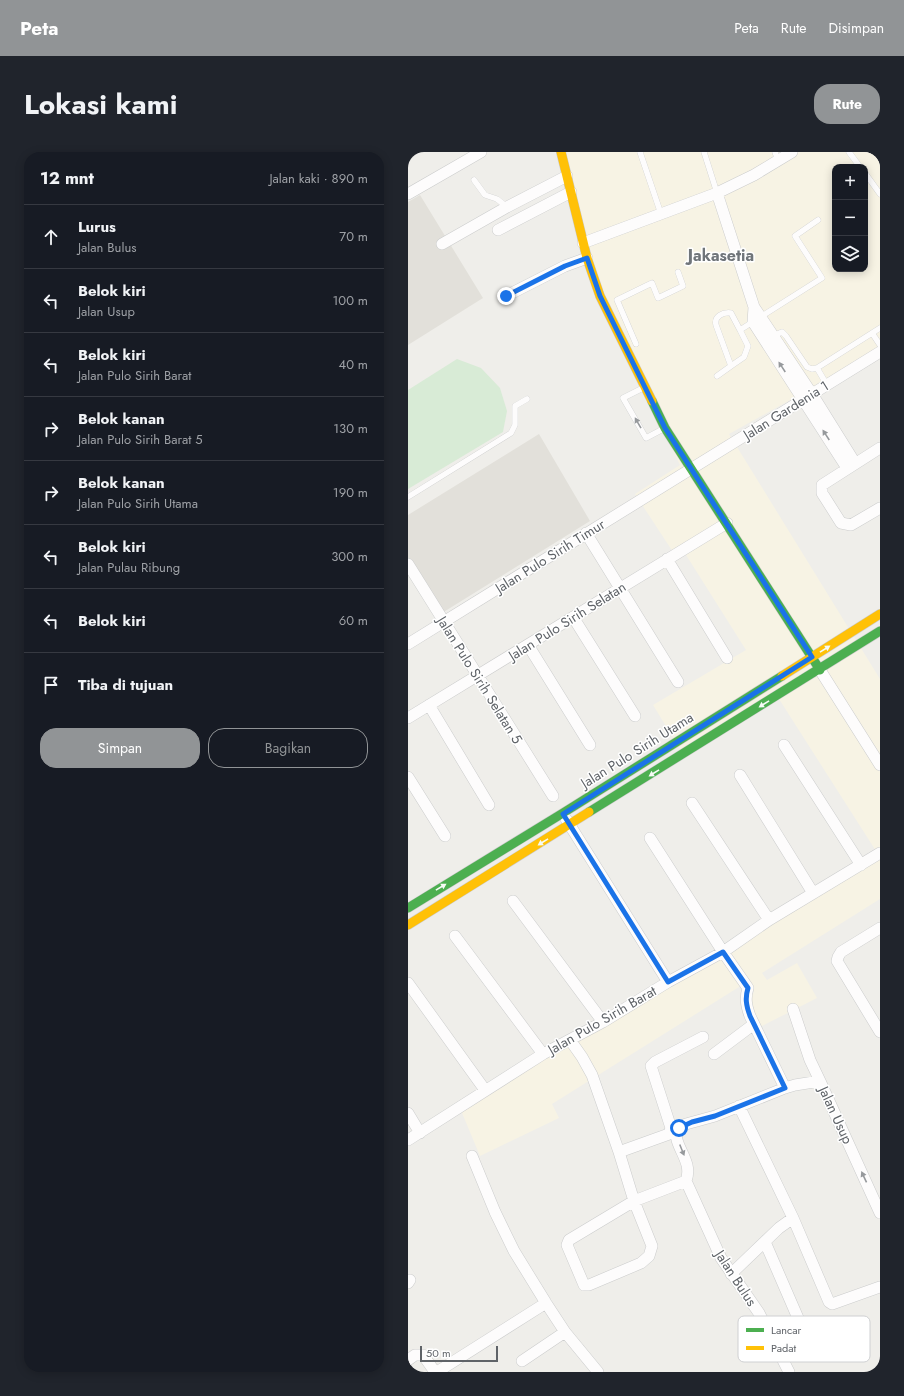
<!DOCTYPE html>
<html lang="id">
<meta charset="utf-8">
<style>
body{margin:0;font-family:Jost,sans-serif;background:#20242c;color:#f1f3f6}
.controls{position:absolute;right:12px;top:12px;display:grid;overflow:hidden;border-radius:8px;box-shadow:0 2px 10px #0003}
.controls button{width:36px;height:36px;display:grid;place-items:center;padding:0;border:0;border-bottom:1px solid #363941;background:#171b24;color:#f1f3f6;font:20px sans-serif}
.scale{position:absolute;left:12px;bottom:10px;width:78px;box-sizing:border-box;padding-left:4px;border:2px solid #5f6368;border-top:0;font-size:11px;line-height:14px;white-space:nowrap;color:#5f6368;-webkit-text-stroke:3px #fff;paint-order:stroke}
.stop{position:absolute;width:12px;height:12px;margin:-9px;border:3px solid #1a73e8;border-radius:50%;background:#fff}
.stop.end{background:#1a73e8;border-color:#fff;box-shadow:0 1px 4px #0008}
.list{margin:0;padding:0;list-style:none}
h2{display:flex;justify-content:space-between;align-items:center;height:52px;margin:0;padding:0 16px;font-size:17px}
h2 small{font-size:13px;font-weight:400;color:#9ea1a6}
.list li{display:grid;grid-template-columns:26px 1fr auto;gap:12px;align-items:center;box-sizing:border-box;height:64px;padding:0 16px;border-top:1px solid #363941}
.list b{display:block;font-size:15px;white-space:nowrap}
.list p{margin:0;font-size:13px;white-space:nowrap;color:#9ea1a6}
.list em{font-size:13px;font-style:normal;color:#9ea1a6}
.actions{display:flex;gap:8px;padding:12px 16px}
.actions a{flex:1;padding:9px 0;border:1px solid #919496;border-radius:16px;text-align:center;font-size:14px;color:#919496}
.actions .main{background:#919496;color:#fff}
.icon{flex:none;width:22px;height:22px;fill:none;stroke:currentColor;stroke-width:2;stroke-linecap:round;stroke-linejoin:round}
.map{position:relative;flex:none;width:472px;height:1220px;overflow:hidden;border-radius:16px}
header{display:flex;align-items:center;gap:24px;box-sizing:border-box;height:56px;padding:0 20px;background:#919496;color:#fff}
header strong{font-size:19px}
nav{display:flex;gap:22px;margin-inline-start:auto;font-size:14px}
.intro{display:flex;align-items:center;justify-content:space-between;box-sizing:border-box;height:96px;padding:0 24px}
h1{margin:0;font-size:28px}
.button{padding:10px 18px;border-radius:16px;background:#919496;color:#fff;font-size:14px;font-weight:700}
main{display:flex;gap:24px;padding:0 24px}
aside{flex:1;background:#171b24;border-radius:16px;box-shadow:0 2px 10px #0003}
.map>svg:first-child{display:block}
</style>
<header>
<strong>Peta</strong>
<nav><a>Peta</a><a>Rute</a><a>Disimpan</a></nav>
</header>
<div class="intro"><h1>Lokasi kami</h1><a class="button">Rute</a></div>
<main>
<aside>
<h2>12 mnt<small>Jalan kaki · 890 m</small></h2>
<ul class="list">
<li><svg class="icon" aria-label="ahead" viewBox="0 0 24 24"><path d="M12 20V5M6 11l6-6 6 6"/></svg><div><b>Lurus</b><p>Jalan Bulus</p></div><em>70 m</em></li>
<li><svg class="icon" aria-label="left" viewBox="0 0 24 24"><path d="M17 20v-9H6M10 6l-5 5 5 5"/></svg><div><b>Belok kiri</b><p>Jalan Usup</p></div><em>100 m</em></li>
<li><svg class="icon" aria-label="left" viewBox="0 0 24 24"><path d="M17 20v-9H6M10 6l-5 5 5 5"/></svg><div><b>Belok kiri</b><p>Jalan Pulo Sirih Barat</p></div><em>40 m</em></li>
<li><svg class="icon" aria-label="right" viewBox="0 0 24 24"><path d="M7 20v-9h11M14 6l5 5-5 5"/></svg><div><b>Belok kanan</b><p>Jalan Pulo Sirih Barat 5</p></div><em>130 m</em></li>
<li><svg class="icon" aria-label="right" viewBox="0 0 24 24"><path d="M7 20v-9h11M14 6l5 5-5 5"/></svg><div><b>Belok kanan</b><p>Jalan Pulo Sirih Utama</p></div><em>190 m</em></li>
<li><svg class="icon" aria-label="left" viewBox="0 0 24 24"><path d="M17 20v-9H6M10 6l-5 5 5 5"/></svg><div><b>Belok kiri</b><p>Jalan Pulau Ribung</p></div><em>300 m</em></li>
<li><svg class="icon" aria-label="left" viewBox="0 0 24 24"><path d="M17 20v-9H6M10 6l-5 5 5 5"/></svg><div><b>Belok kiri</b></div><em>60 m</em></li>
<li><svg class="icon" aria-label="arrive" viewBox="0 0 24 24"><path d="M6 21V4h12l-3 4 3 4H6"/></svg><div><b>Tiba di tujuan</b></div></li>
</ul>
<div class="actions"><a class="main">Simpan</a><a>Bagikan</a></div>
</aside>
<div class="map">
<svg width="472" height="1220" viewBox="0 0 472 1220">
<rect width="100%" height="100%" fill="#efeeea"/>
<path fill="#f7f3e4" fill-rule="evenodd" d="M149,0H472V198L321,282L472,527V747L354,821L359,828L389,811L409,846L352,875L341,854L342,846L346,840L339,830L144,952L151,966L72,1004L52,956L468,699L371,547L275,602L245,553L338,498L273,395L265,400L227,342L272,313L193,152ZM427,15H457V117H427Z"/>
<path fill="#e2e0da" d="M12,43L75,146L0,193V50Z
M131,282L182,369L34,461L0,406V363Z"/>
<path fill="#d8ebd6" d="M49,207L73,216L92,236L99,259L95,280L0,337V238Z"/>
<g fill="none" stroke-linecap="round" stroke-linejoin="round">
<defs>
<path id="lane" d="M232,0L253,62
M296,0L309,41
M367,0L370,9
M441,0L452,15
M457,21L472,42
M66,28L77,43L89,47L99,55
M464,181L472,193
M365,184L374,180L378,184L399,215L404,217L409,216L472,176
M228,192L209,148L244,131L250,146L275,134L270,120
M323,214L336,205L340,194L332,178
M409,216L419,233
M309,224L323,214L308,173C306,164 315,160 323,161L332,178L414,126L387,84L410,68
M235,236L215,246L238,286L255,277
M0,345L103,281L107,273V254L119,247"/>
<path id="street" d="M309,41L346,155
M0,42L73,0
M90,78L163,40
M175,91L309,41L346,23L384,0
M34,92L99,55L159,24
M98,144L157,114L179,106
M472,296L414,333V341L433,371L443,373L472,356
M439,316L345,170L346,155L404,242L447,311
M178,381L270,530
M259,407L319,506
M0,412L145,644
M165,465L227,564
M0,492L472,200
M120,493L182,593
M412,518L472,613
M21,553L81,653
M0,566L319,371
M376,593L453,713
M332,623L405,741
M0,625L37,684
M284,651L361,768
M158,667L260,830
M242,686L315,800L340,836C337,846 338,853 342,864L377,936
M105,749L195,870
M472,776L433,800L430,805L429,809L472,880
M47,784L135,902
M0,831L77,938
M385,857L402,908L412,929
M162,888L174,905L184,923L211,1000L226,1049L244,1094L241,1104L233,1111L181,1133H176L159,1093L161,1088L226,1049L278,1029
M306,902L346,872
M0,961L12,981
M0,988L135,902L195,870L260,830L315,800L361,768L472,701
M211,1000L261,982L263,976L243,914L247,910L295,885
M64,1004L87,1060L106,1099L138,1151L157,1180L190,1220
M385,1066L421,1150L424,1152L472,1135
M357,1090L393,1173
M323,1122L371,1076L385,1066L331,954
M0,1131L2,1128
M0,1208L7,1203H15L27,1220
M114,1209L157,1180
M29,1220L138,1151
M381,1220L351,1161L313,1106L278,1029C286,1008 264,994 269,977L278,972L307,964L377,936L387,933L412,929L472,1061"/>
<path id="fast" d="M244,249L257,276L412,518
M181,660L472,479
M0,756L155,661L374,524"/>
<path id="slow" d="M153,0L179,106L192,144L244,249
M374,524L472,462
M0,773L181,660"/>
</defs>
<use href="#lane" stroke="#cbcccc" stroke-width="6"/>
<use href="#street" stroke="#cbcccc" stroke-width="12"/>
<use href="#fast" stroke="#cacacb" stroke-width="10"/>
<use href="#slow" stroke="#cacacb" stroke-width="10"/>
<use href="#lane" stroke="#fdfcfc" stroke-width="5.5"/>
<use href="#street" stroke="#fdfcfc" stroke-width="11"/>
<use href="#fast" stroke="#4caf50" stroke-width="9"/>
<use href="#slow" stroke="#ffc107" stroke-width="9"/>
</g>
<defs><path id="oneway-solid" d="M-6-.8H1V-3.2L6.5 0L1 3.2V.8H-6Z"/></defs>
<g fill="#96999c">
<use href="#oneway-solid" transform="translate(374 215) rotate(-123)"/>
<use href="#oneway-solid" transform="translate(230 271) rotate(-120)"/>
<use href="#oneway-solid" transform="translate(418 283) rotate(-123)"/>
<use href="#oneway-solid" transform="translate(274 998) rotate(68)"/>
<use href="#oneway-solid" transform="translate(456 1025) rotate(-115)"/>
</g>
<g fill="#f6fbf6">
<use href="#oneway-solid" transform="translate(417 497) rotate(-32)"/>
<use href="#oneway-solid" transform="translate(356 552) rotate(148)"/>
<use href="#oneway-solid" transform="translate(246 621) rotate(148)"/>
<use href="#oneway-solid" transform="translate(135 690) rotate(148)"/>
<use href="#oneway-solid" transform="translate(33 735) rotate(-31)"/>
</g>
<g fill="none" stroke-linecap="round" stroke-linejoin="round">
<path stroke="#1a73e8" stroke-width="5" d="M98,144L157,114L179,106L192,144L257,276L404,505L155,662L260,830L315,800L340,836C337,846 338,853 342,864L377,936L307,964L284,970L271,976"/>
</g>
<g text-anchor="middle" stroke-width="3" stroke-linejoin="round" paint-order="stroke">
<g font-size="14" fill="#5f6368" stroke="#fff">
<text transform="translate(378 258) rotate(-32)" y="5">Jalan Gardenia 1</text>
<text transform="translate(142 404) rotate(-32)" y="5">Jalan Pulo Sirih Timur</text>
<text transform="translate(159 469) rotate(-32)" y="5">Jalan Pulo Sirih Selatan</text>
<text transform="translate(72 528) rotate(58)" y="5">Jalan Pulo Sirih Selatan 5</text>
<text transform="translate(229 598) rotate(-32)" y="5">Jalan Pulo Sirih Utama</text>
<text transform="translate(194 868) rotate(-30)" y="5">Jalan Pulo Sirih Barat</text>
<text transform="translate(428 963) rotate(65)" y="5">Jalan Usup</text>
<text transform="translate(328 1126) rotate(57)" y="5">Jalan Bulus</text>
</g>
<g font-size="16" font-weight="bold" fill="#70757a" stroke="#fff">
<text x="313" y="109">Jakasetia</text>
</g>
</g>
<rect x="330" y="1164" width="132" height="46" rx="6" fill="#fff" stroke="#cfd0d2" stroke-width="1"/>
<rect x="338" y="1176" width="18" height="4" fill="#4caf50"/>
<rect x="338" y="1194" width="18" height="4" fill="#ffc107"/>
<g font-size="11" fill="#5f6368">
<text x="363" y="1182">Lancar</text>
<text x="363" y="1200">Padat</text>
</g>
</svg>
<div class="controls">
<button>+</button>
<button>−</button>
<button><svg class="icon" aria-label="layers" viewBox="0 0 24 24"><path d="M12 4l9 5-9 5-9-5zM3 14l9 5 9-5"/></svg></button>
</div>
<div class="scale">50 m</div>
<div class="stop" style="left:271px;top:976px"></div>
<div class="stop end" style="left:98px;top:144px"></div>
</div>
</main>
